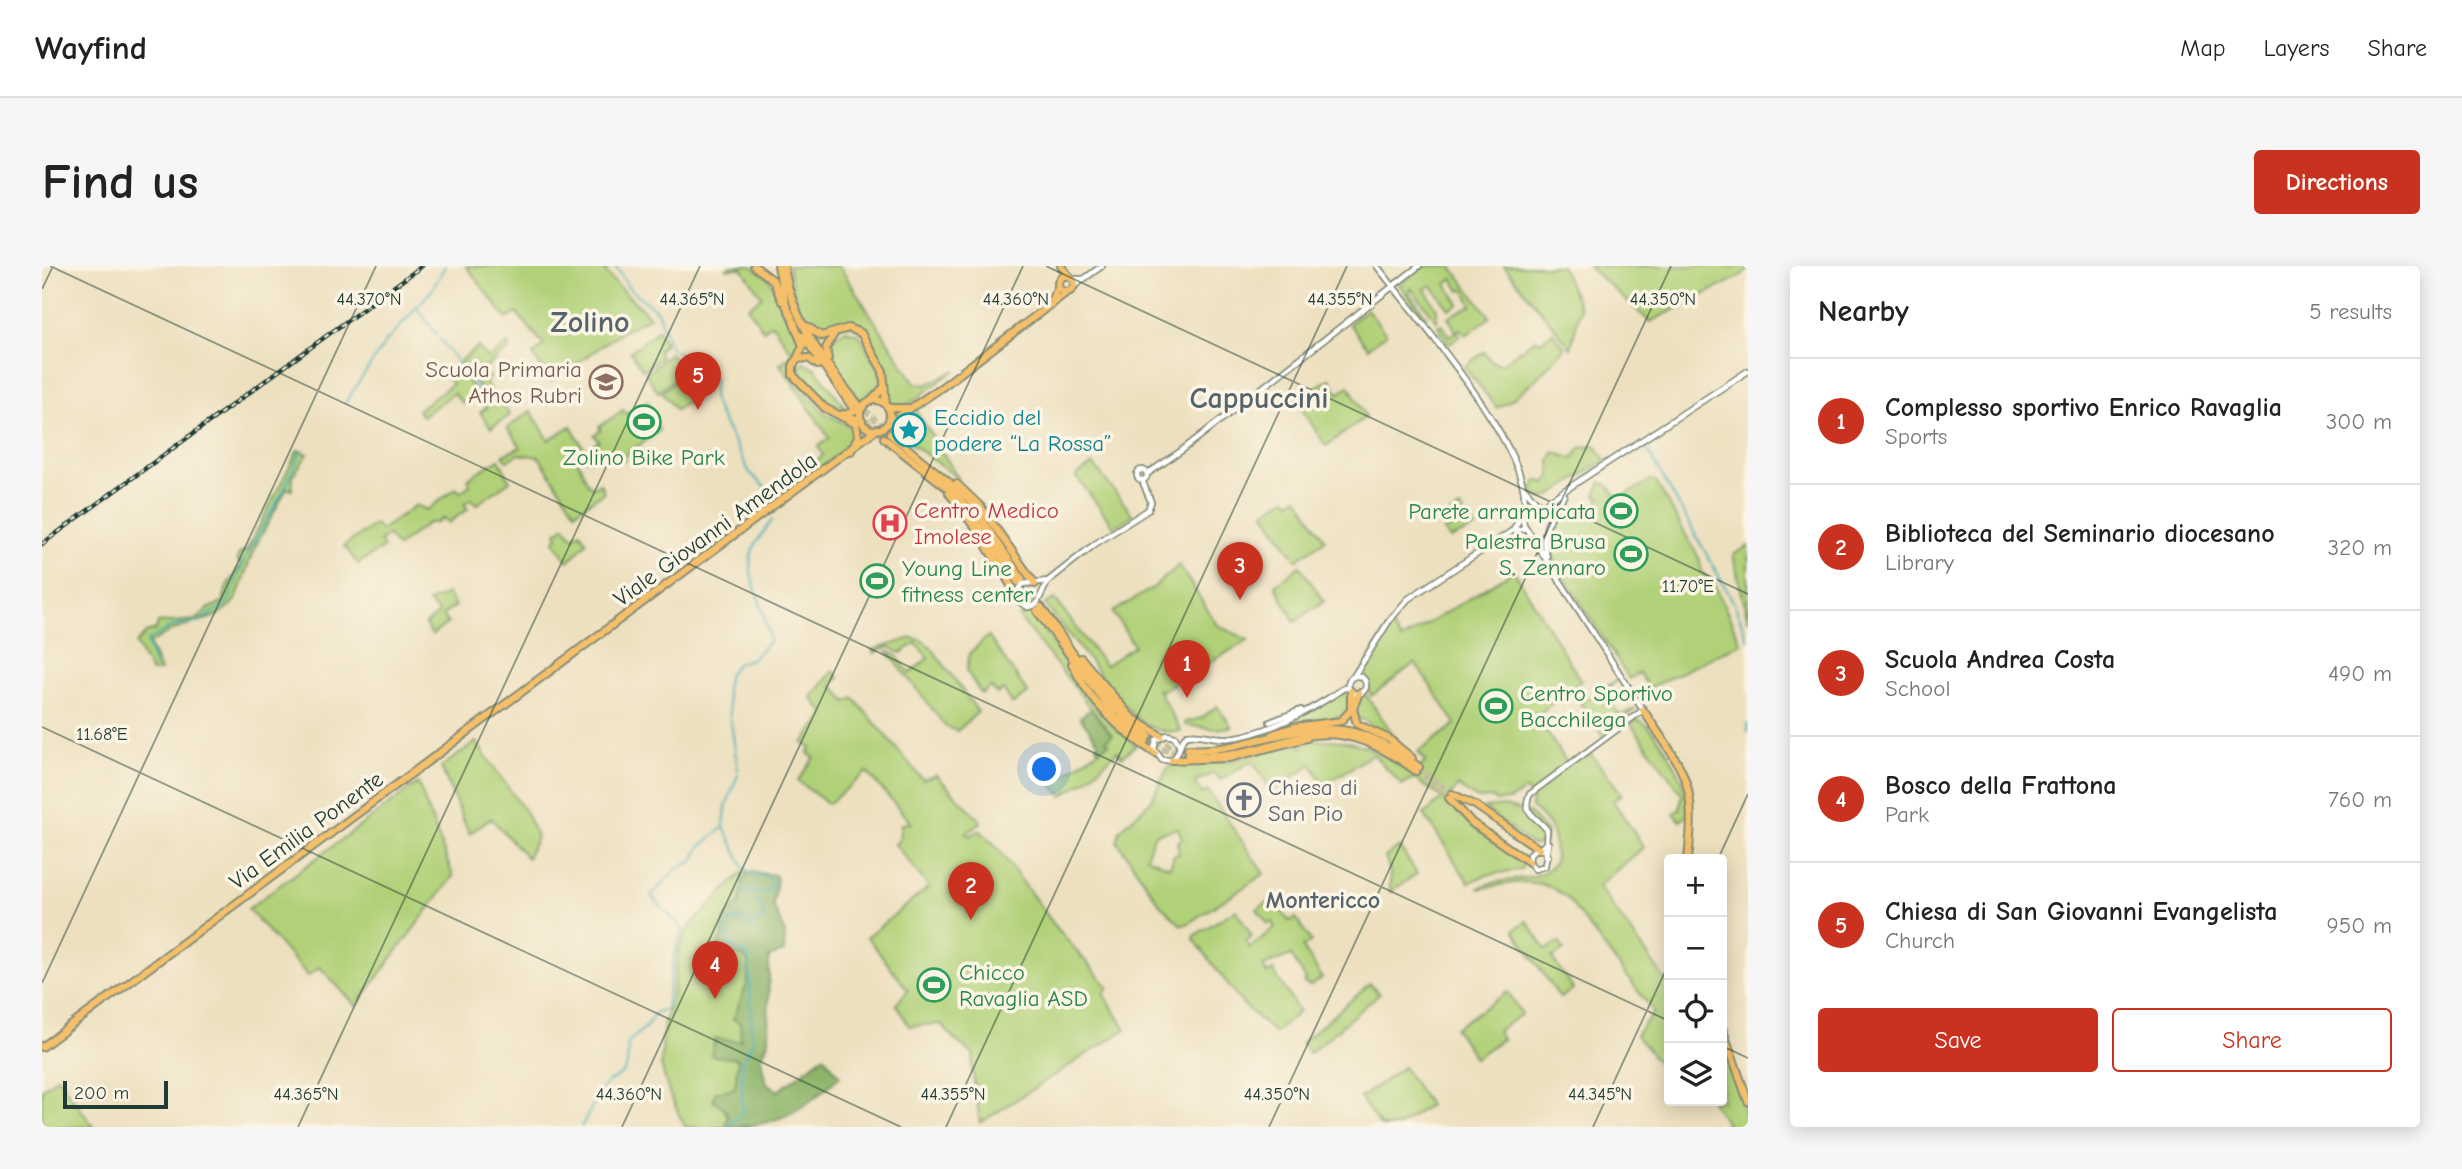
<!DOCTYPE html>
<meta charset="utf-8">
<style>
body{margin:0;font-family:"Comic Neue",sans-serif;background:#f6f6f6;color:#222}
.controls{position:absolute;right:21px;bottom:21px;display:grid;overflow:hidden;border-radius:7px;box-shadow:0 4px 18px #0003}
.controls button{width:63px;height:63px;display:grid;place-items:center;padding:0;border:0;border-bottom:2px solid #e0e0e0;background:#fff;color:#222;font:35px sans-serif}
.scale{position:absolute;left:21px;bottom:18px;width:105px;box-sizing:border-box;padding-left:7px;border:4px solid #1f3d34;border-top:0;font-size:19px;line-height:24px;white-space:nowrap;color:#1f3d34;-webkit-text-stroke:5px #fcf5e5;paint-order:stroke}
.you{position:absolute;left:1003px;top:504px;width:24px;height:24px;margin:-18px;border:5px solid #fff;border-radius:50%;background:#1a73e8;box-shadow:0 0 0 10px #1a73e833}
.badge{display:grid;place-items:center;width:46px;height:46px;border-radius:50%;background:#c8321e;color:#fff;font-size:23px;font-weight:700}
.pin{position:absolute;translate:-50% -58px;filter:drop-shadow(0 2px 4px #0008)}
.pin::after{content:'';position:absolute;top:37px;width:24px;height:21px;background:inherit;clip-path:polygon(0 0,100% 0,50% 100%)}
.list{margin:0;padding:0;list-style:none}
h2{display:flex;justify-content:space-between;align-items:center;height:91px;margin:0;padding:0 28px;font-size:30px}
h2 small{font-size:23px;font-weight:400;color:#767676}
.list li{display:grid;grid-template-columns:46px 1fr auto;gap:21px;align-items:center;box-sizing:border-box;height:126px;padding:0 28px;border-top:2px solid #e0e0e0}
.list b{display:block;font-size:26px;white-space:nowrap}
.list p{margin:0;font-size:23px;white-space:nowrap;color:#767676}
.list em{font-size:23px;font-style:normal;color:#767676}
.actions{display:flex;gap:14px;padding:21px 28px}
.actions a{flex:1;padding:16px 0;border:2px solid #c8321e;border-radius:7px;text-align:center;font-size:24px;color:#c8321e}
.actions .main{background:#c8321e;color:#fff}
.icon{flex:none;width:38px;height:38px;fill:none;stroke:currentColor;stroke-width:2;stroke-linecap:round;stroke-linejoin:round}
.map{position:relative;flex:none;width:1706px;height:861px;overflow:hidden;border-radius:7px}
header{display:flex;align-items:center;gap:42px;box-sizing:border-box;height:98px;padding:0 35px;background:#fff;border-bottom:2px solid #e0e0e0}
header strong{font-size:33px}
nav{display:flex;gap:38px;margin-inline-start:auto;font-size:24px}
.intro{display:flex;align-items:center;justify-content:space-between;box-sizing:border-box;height:168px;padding:0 42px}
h1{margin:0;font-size:49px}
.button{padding:18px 32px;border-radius:7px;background:#c8321e;color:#fff;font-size:24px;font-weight:700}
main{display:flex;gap:42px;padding:0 42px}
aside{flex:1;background:#fff;border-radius:7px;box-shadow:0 4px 18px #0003}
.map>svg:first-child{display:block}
</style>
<header>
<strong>Wayfind</strong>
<nav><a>Map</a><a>Layers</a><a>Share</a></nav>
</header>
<div class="intro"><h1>Find us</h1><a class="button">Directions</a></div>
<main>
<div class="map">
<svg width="1706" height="861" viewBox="0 0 1706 861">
<rect width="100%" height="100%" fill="#fcf5e5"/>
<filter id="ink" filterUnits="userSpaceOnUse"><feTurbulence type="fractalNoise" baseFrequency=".0143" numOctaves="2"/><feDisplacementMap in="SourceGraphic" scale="14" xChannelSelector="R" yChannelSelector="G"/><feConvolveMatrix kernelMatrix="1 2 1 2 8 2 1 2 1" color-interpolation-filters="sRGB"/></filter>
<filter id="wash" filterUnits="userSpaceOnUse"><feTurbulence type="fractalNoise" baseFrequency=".00686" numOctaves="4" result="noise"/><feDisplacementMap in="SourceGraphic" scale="28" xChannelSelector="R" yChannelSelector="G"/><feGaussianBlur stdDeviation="1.57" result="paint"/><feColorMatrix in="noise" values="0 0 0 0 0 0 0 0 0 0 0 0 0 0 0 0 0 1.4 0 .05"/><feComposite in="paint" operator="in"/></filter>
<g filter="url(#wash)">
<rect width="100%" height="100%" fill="#ede0bf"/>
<path fill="#b1d178" stroke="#688756" stroke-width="2" fill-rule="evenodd" d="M424,0H569L563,5C576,23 593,34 608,51L579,66L509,116L491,89L502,79L475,47L465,53Z
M688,0H710L728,14L759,78L748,100L749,110L784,148L812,162V172L806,181L735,234L734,231L781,189L776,181L787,172L738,98L751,88L730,58L721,64L706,41L720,31L700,2L683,3Z
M746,0H797L873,117L884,119L914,104L864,140L851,139C842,130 847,125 847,114C846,105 841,96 836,88C820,57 814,54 781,66C754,57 752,25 746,0Z
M1383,0H1409L1448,51L1424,69L1419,63L1415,65L1418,70L1406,78L1396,60L1400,58L1407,70L1414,65L1406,51L1430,39L1422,23L1418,25L1411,13L1404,18L1417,38L1407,43L1389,19L1383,23L1395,43V55L1369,22L1366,25L1384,50L1383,53L1357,19Z
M1462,0H1519L1538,42L1529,82Z
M1546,0H1706V3L1699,10L1608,56Z
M1325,43L1344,68L1326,82L1307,58Z
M616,64L623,77L616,85L619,91L601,104L588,86Z
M804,64L817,68L840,108L836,128L820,136L798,109L786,82L793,70Z
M1511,66L1523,82L1494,113L1469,134L1455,142L1422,101L1442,86L1449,95L1459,98L1494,73L1498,76Z
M465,78L468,82L441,104L447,112L443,116L468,149L449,162L438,147L444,142L434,128L420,137L412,127L380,150L376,144L410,118L402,108L414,99L434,127L439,123L418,95L436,81L446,93Z
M628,87L641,106L616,126L604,108Z
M761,96L773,102L804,142C783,144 764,120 756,104Z
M652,101L666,119L634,144L620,126Z
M1288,113L1297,127L1307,120L1324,151L1284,180L1253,132Z
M606,135L617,165L582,190V194L535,193L546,218L551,221L558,217L562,226L533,246L497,191L476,188L465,195L461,189L479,181L465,162L489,145L507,174L529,160L543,184L557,175L552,169L559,164L557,161L581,144L584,148Z
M875,146L917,213L851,164Z
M1553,179L1564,194L1507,231L1499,232L1490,228L1489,224L1496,214L1503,217L1509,210L1508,196L1512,186L1531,193L1538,182Z
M256,184L266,188L251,209L250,224L245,222L211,285L195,331L189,339L174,350L128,365L107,378L118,405L109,406L94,378L104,367L114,364L116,357L155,354L164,344L181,336L185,320L199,299L195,294L197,288L205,284Z
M457,193L468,215L434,239L429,233L422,238L426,243L406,257L402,252L394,257H386L355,281L346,269L338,275L342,281L316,298L302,280L333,258L339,264L374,239L385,244L414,222L418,226L428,219L426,212Z
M1051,198L1091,249L1072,261L1034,210Z
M1609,214L1614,216L1658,294C1658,304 1661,311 1671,315L1699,377L1607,422L1597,407L1587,413L1509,290C1503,260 1525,234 1554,242L1558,231L1553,229L1559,216L1566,219L1577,233Z
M1256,231L1283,274L1254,294L1222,246L1244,232L1248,236Z
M1418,242L1433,262L1408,273L1401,265L1412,259L1408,248Z
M523,260L531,271L538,266L545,276L526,296L512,275L516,271L514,266Z
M1706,280V354L1691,289Z
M1137,299L1175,359L1206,374L1119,425L1115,422L1139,465C1117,468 1103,460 1087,445L1003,338L1013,333L1063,400L1092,380L1071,346L1112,321Z
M1258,300L1282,335L1253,356L1233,319Z
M1472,305L1539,415L1494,450L1526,498L1539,489L1542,492L1548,487L1580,528L1571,535L1602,581L1556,620L1627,719V797L1621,803L1594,769L1612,746L1525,632C1496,607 1469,618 1435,623C1459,608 1496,620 1513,596C1513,567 1512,561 1490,542L1489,531L1483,524L1468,534L1453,535L1452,532L1435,533L1416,520L1405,534C1426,557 1452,582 1483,593L1479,603L1441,610L1427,617L1382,548L1401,532L1371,512L1360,519L1331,488L1290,514L1280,517L1270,498L1230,525L1210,495L1178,514L1172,507L1153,516L1160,528L1166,525L1222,608L1145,658L1139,659L1117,637L1075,575L1078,564L1109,535L1124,504L1132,497L1184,496L1253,478L1261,481C1266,473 1277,474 1286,474C1321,474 1344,489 1371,509L1384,495L1376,486L1414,458L1373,397L1329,430L1322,403L1348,358L1359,374ZM1136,562L1140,573L1135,576L1137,588L1132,589L1128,601L1104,591L1113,568Z
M405,328L413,340L401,349L406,357L390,369L383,359L397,347L386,336Z
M991,346C1021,392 1047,447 1094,479L1080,491L1075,485L1046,513L1020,530L1009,518L1067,477L1064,474L1070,469L977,351Z
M946,370L986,427L971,438L961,424L955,428L949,421L939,428L925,405L927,388Z
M870,372L879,374L889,381L936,446L915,465L904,461L846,386L854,389L868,407L886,392L874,377L859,387L847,381L832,387L830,384Z
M791,405L797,412L789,419L805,436L812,432L881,514L894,509L936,552L939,556L924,568L928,570L937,564L954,580L1014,661L1066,721L1062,729L1084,763L938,857L930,801L932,789L913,774L899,758L867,760L854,738L866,724L825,671L887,621L853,578L857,574L859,558L869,557L825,506L786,538L756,515L772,492L766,487L769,482L761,477L783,448L769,431Z
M1575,414L1566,422L1562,438L1569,437L1578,449L1594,443L1560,469L1538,437Z
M1305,424L1307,440L1301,450L1255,456L1254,453Z
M1322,426L1355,474L1320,453L1316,454L1313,441Z
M1175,440L1190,461L1172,463L1143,459V456L1160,452Z
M1593,454C1611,453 1641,510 1644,527C1646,534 1646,542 1646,549L1638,555L1632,547L1638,543L1640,528L1589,458Z
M434,476L484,547L495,571L485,592L449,552L427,568L399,501Z
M376,517L411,610L314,740L278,701L266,710L206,643Z
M1463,540L1487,547L1505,566L1503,576L1491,580L1442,542Z
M1358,581L1375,608L1348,626V606L1343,591Z
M701,606L723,608L729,630L707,861H643L627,827L619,799L622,757L630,731L636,685L646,662Z
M1231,633L1247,655L1254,652L1269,675L1261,681L1280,712L1268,720L1262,717L1264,714L1249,689L1221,700L1225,708L1231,704L1257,746L1232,767L1200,737L1152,673L1153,669L1194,644L1210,670L1204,675L1208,682L1233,661L1230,656L1226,658L1215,643Z
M1485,655L1504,684L1517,676L1522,684L1510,692L1531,723L1518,732L1472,664Z
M1328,718L1337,728L1268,787L1259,777Z
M1466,726L1480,748L1455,765L1460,773L1433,792L1413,762Z
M1680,774L1690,794L1706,861H1682L1685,858L1669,835H1680Z
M1361,801L1387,839L1356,861H1339L1318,832Z
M15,811L52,861H0V823Z"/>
<path fill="#8cb368" stroke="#56784e" stroke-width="2" d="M1049,443L1070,469L1064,474L1067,477L1056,484L1054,480L1057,477L1038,451Z
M708,606L733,609L735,612L731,639L743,667L742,686L727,691L726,776L720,791L721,803L725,817L736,825L782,790L798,810C760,845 736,861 683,861L686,851L681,841L671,834L673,826L693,822L696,793L669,790L673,773L699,775L698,757L691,753L705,718L706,697L702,691L679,683L677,677L681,670L682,653L698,636L701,612Z"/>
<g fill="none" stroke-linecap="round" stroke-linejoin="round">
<path stroke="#3bacb6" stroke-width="2" d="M573,0L587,22L615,45L629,82L667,105L672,113L671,132L677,148L708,207L724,222L729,234
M375,42L395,69
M398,73L436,124
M303,137L343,77L390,24L403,0
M1604,181L1692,337L1706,374
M113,402L105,375L130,360L156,356L185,338L203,292L243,222L259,185
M1706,458V466
M696,504L684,423L687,407L695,398L711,392L728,375C726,347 702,310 710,286C715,271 724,266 730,254
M539,861L563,818L581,807L585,800L586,776L604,761L613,747L624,743L632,688L641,663L609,630L634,603L651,595L657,582L682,561
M684,861L700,848V795L710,777L707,690L686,679L687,655L697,652L710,658L722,652L719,638L701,628L704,624L723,627L732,619L727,611L708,607L701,600L682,561L684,541L696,508"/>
</g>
</g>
<g filter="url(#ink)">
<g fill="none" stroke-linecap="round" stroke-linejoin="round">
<path stroke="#c4bfa3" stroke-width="6" stroke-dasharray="6 3" stroke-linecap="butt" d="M817,138L848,168
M811,142L842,172
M981,314L998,340
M976,316L995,345
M1107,470L1121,478L1146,483
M1104,475L1118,483L1146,489
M1377,501L1410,528
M1374,505L1407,532"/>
<defs>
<path id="tertiary" d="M1335,0C1371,47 1492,185 1482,241C1481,249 1475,258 1470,265
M1031,13H1042
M1032,20L1060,0
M1095 209a5 5 0 1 1 10 0a5 5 0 1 1-10 0Z
M1105,208L1139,185L1377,0
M1483,223L1494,236L1504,240L1509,250
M1502,238L1706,105
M1480,249L1482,259L1601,444L1488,528C1478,547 1496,551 1505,564L1504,577L1498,583
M1505,291C1496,268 1510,248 1522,229
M1006,315L994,339L986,341L978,336L975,326L981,318L1006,315L1053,278L1106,244L1109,236L1100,214
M1312,410L1347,355L1366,333L1470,265L1484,262
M1306 419a9 9 0 1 1 18 0a9 9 0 1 1-18 0Z
M1228,456L1259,444
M1138,481L1133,471L1125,469L1114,474L1112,483L1120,494H1130C1140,487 1135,476 1145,469C1158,466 1173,474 1188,472C1224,468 1272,443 1302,422H1307
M1506,590L1502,584L1493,583L1488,588L1487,596L1493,603L1503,600L1506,577"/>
<path id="primary" d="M1019,0L1027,10
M1016 18a8 8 0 1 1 16 0a8 8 0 1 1-16 0Z
M1009,35L1016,21
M818 149a15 15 0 1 1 30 0a15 15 0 1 1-30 0Z
M846,142H865
M845,158L900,121L1025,26
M1601,444C1643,507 1655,514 1646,593
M1680,762L1706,835
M0,781L835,163"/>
<path id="trunk" d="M712,0L731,14L740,35
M736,0L744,39L753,58
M742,0C749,52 783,98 816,138
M751,55L761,80L751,100V109L783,142L814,158L816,170L809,185
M765,60L779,70L806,62L819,67L841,105L844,139
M761,70L811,142
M756,93L766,92L776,99
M786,93L784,82L792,68
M829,135L841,122
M801,148L820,155
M805,148L821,141
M848,168L925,231L980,313
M842,172L917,231L976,316
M915,218L939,241L993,318
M907,227L934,263L975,329
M999,341C1031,386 1060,438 1107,470
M995,345L1073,450L1104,475
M1039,392L1089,451L1119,470
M1030,398C1048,436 1078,465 1113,487
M1317,427L1311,443L1315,458L1347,473L1370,492
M1231,468L1252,461L1299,455L1309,444V425
M1146,483C1171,485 1192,480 1215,474C1290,457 1314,455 1377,501
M1146,489C1246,497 1271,428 1374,505
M1130,494L1187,492L1265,472
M1410,528L1433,539L1497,583
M1407,532L1430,557L1487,596"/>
</defs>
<use href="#tertiary" stroke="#868e7a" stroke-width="8"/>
<use href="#primary" stroke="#868e7a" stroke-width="10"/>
<use href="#trunk" stroke="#868e7a" stroke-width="10"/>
<use href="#tertiary" stroke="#fff" stroke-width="4.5"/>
<use href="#primary" stroke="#f6c06b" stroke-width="6"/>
<use href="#trunk" stroke="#f6c06b" stroke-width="6"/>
<defs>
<path id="rail" d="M0,278L380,0"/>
</defs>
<use href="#rail" stroke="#1f3d34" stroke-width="4.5"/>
<use href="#rail" stroke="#fcf5e5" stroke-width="2" stroke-dasharray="5" stroke-linecap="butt"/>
</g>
</g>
<path fill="none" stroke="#1f3d34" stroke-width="2" stroke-opacity="0.45" d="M8,0L1627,755M1004,0L1706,328M0,23L11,0M0,461L859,861M1676,593L1706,528M0,717L334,0M1680,780L1706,792M256,861L658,0M580,861L981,0M904,861L1305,0M1227,861L1629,0M1551,861L1627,697"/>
<defs>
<symbol id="school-ring" viewBox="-11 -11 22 22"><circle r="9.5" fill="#fcf5e5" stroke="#8d6e63" stroke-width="1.5"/><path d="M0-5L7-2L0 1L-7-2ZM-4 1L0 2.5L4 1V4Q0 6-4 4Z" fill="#8d6e63"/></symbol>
<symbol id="stadium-ring" viewBox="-11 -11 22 22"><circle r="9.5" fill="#fcf5e5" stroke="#2e9e5b" stroke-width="1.5"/><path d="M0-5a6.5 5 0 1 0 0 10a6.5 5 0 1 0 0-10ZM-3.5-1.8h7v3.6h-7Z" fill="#2e9e5b"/></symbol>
<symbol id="sight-ring" viewBox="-11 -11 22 22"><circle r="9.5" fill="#fcf5e5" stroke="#0f9aa8" stroke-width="1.5"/><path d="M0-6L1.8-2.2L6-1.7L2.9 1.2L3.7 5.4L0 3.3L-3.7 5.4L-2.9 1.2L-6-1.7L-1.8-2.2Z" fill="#0f9aa8"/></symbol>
<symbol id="hospital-ring" viewBox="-11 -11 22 22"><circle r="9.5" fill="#fcf5e5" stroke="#e0444e" stroke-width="1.5"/><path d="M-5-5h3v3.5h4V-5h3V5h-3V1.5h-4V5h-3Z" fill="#e0444e"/></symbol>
<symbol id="church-ring" viewBox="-11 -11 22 22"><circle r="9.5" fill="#fcf5e5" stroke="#6b7280" stroke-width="1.5"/><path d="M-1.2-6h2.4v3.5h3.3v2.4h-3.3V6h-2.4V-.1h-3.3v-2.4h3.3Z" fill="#6b7280"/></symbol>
</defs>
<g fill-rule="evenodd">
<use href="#school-ring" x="545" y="97" width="38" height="38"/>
<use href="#stadium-ring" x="583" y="137" width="38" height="38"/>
<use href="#sight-ring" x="848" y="145" width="38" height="38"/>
<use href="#stadium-ring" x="1560" y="226" width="38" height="38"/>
<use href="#hospital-ring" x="829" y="238" width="38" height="38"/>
<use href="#stadium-ring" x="1570" y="269" width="38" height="38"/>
<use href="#stadium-ring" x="816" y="296" width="38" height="38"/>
<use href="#stadium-ring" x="1435" y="421" width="38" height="38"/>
<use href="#church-ring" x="1183" y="515" width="38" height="38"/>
<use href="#stadium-ring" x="873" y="700" width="38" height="38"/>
</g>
<g text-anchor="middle" stroke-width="7" stroke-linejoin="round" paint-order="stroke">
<g font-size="23" fill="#785e54" stroke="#fcf5e5" text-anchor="end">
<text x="540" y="111">Scuola Primaria<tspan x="540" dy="26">Athos Rubri</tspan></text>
</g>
<g font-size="23" fill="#0d838f" stroke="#fcf5e5" text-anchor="start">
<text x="892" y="159">Eccidio del<tspan x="892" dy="26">podere “La Rossa”</tspan></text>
</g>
<g font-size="23" fill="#27864d" stroke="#fcf5e5" text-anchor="start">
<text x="602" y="199" text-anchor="middle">Zolino Bike Park</text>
<text x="1554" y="253" text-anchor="end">Parete arrampicata</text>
<text x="1564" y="283" text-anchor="end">Palestra Brusa<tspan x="1564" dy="26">S. Zennaro</tspan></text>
<text x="860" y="310">Young Line<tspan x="860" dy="26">fitness center</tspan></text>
<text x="1478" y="435">Centro Sportivo<tspan x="1478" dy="26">Bacchilega</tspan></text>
<text x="917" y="714">Chicco<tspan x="917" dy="26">Ravaglia ASD</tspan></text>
</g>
<g font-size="23" fill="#be3a42" stroke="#fcf5e5" text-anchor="start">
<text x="872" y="252">Centro Medico<tspan x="872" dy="26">Imolese</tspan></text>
</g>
<g font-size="23" fill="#1f3d34" stroke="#fcf5e5">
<text transform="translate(673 263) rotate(-36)" y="8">Viale Giovanni Amendola</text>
<text transform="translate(264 564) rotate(-36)" y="8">Via Emilia Ponente</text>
</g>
<g font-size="23" fill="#5b616d" stroke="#fcf5e5" text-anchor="start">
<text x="1226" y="529">Chiesa di<tspan x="1226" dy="26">San Pio</tspan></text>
</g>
<g font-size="24" font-weight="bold" fill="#56646d" stroke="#fcf5e5">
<text x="1281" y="642">Montericco</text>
</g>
<g font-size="30" font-weight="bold" fill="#56646d" stroke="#fcf5e5">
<text x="548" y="66">Zolino</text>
<text x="1217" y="142">Cappuccini</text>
</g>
</g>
<g font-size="18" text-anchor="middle" fill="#1f3d34" stroke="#fcf5e5" stroke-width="7" stroke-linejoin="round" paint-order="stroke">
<text x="327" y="39">44.370°N</text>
<text x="650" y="39">44.365°N</text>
<text x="974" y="39">44.360°N</text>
<text x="1298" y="39">44.355°N</text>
<text x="1621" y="39">44.350°N</text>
<text x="1646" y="326">11.70°E</text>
<text x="60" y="474">11.68°E</text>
<text x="264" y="834">44.365°N</text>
<text x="587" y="834">44.360°N</text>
<text x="911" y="834">44.355°N</text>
<text x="1235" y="834">44.350°N</text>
<text x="1558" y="834">44.345°N</text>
</g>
</svg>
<div class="controls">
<button>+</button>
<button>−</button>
<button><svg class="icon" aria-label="locate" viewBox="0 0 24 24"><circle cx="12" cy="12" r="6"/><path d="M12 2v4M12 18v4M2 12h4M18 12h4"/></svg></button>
<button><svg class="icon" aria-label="layers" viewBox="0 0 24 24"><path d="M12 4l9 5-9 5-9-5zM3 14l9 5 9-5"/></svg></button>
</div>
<div class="scale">200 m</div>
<div class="you"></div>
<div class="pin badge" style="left:1145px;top:432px">1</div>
<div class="pin badge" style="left:929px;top:654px">2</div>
<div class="pin badge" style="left:1198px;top:334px">3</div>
<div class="pin badge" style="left:673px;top:733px">4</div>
<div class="pin badge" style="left:656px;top:144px">5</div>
</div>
<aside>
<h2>Nearby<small>5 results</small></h2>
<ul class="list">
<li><span class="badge">1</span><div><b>Complesso sportivo Enrico Ravaglia</b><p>Sports</p></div><em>300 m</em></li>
<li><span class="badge">2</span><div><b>Biblioteca del Seminario diocesano</b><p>Library</p></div><em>320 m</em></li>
<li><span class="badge">3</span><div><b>Scuola Andrea Costa</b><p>School</p></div><em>490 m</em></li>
<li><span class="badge">4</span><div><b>Bosco della Frattona</b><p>Park</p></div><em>760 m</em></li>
<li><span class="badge">5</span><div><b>Chiesa di San Giovanni Evangelista</b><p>Church</p></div><em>950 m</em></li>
</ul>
<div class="actions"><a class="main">Save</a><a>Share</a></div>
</aside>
</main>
